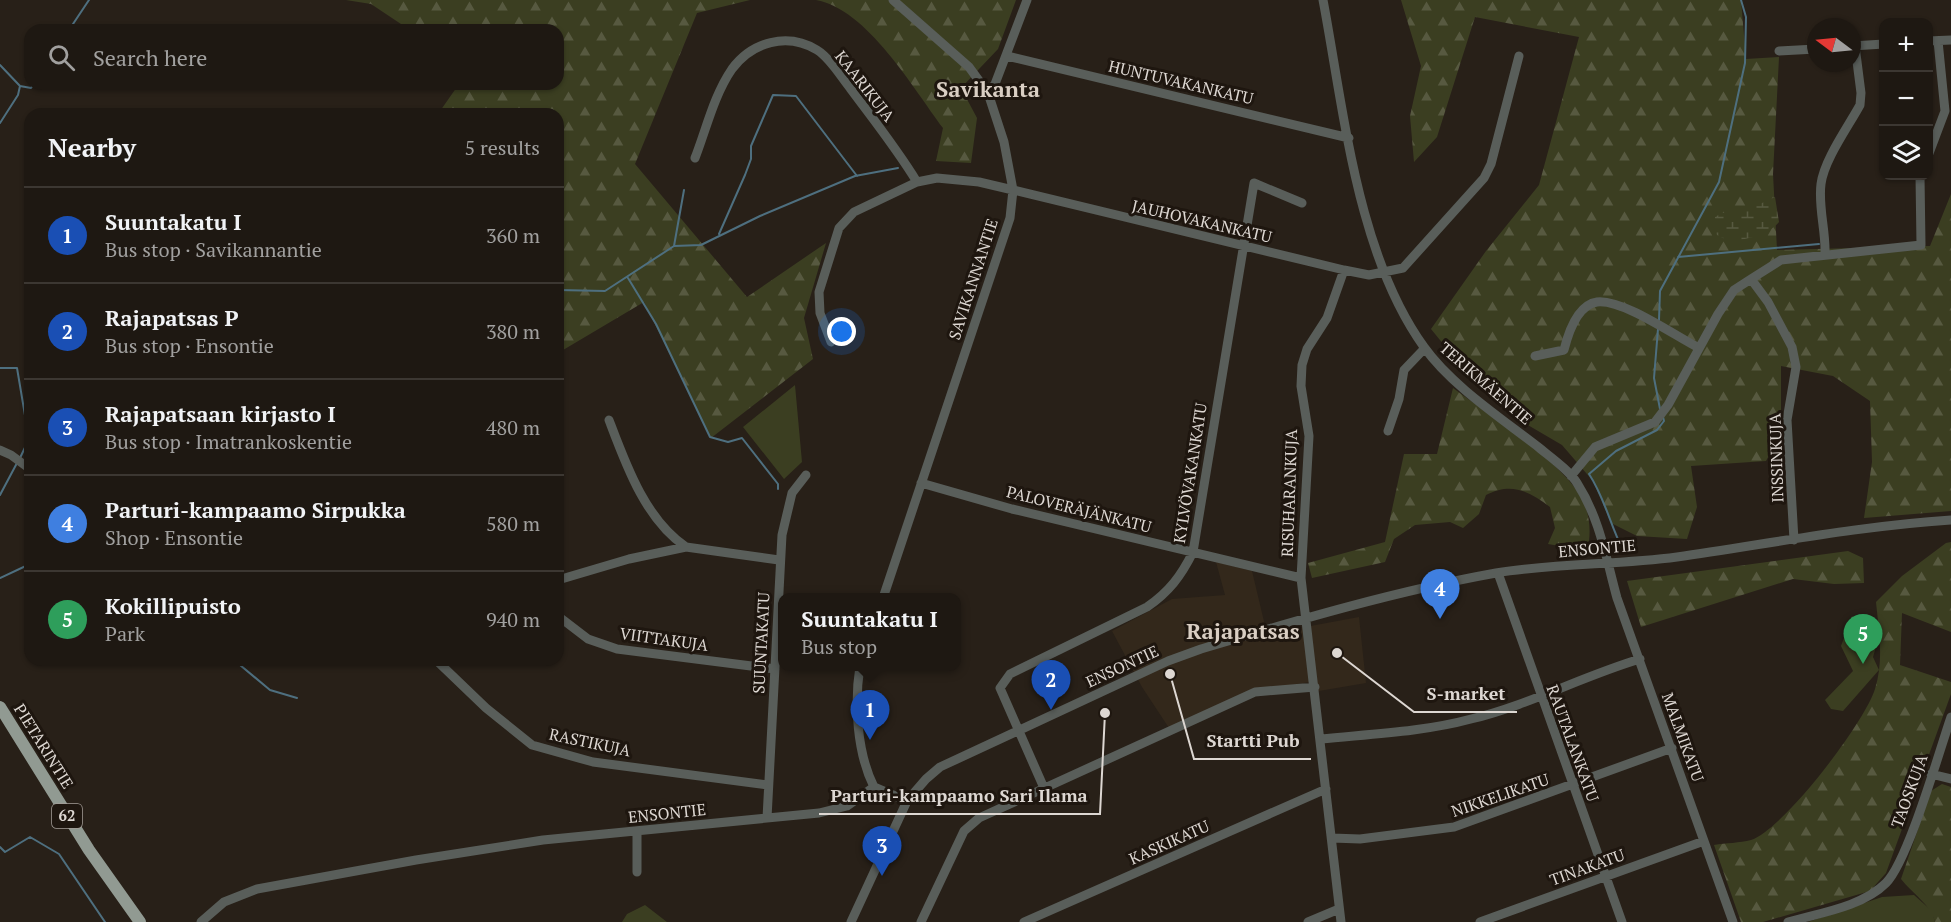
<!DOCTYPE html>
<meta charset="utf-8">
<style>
body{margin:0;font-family:"PT Serif",serif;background:#26211b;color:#f1f3f6}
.controls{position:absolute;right:18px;top:18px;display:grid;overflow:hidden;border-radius:12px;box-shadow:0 2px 4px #0004}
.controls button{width:54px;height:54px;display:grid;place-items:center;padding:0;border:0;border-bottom:2px solid #3c3732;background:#1e1812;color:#f1f3f6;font:30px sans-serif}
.compass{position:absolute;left:1807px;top:18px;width:54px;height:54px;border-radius:50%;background:#1e1812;box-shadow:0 2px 4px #0004;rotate:286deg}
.you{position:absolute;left:842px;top:332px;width:21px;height:21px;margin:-15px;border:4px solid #fff;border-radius:50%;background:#1a73e8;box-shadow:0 0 0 9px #1a73e833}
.badge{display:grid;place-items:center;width:39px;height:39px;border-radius:50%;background:#7c3aed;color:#fff;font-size:20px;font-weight:700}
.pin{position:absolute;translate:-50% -50px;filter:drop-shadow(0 2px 3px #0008)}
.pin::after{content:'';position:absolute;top:32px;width:21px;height:18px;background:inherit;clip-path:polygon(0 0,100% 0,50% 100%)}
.popup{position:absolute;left:778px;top:593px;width:183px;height:78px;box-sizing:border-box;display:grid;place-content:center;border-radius:12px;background:#1e1812;filter:drop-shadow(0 2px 4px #0005);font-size:20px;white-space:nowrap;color:#a1a09f}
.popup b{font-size:22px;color:#f1f3f6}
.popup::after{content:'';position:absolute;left:50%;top:100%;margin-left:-12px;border:12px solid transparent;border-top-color:#1e1812}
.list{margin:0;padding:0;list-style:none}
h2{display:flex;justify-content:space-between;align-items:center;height:78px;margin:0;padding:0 24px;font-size:26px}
h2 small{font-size:20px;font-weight:400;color:#a1a09f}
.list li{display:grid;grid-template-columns:39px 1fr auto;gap:18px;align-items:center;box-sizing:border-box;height:96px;padding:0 24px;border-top:2px solid #3c3732}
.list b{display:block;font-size:22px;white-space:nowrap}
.list p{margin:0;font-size:20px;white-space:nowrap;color:#a1a09f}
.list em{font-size:20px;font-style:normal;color:#a1a09f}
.icon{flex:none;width:33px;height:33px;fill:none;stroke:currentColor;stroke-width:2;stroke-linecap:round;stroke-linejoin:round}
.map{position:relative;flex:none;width:1951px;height:922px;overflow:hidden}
.search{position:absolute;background:#1e1812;box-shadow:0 2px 4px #0004;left:24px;top:24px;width:540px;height:66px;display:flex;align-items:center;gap:15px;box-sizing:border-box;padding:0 21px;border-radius:18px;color:#a1a09f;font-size:22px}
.panel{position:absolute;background:#1e1812;box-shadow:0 2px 4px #0004;left:24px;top:108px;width:540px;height:558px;border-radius:18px}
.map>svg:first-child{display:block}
</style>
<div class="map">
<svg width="1951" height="922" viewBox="0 0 1951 922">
<defs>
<pattern id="forest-firs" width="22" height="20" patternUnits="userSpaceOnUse" patternTransform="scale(1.5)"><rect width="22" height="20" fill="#3b3e21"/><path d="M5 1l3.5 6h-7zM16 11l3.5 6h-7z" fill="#575940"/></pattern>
<pattern id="wetland-marsh" width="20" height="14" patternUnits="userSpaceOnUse" patternTransform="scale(1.5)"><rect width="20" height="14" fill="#3b3e21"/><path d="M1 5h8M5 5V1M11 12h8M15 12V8" fill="none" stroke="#575940"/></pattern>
</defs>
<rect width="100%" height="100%" fill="#282018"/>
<path fill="#33281b" d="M1216,562L1252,571L1267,634L1359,617L1366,683L1313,692L1310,682L1249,691L1169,728L1142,687L1112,631L1172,599L1225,595Z"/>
<path fill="#3b3e21" d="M795,385L802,462L784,479L743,427Z
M1852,616L1880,633L1873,657L1879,670L1843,711L1831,709L1825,700L1853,671L1841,646Z
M1914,895L1932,911L1935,922H1808L1882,897Z
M645,905L667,922H622L627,914Z"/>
<path fill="url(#forest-firs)" d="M346,0H750L697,13L635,164L747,297L826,243L804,318L813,359L711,438L644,302L558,353V114H438L459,84H558V30H410L371,4Z
M816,0H1016L998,49L961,88L977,118L971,163L936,161L943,128C913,88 867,9 816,0Z
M1401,0H1741L1746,59L1779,57L1773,174L1777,250L1930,246L1951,194V511L1864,518L1872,462L1870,401L1833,376L1781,366V433L1766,461L1691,466L1697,507L1687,539L1637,536L1611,523L1593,481L1562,445L1521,421L1462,367L1431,329L1486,251L1539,185L1579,37L1475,17L1437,137L1414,162L1410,116L1421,66Z
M1453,388C1488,414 1554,457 1578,492C1588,507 1591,524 1589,541L1578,549L1548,544L1555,528L1550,507C1528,491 1512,482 1486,495L1479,514L1463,528L1450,522L1415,525L1394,539L1385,562L1312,578L1308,563L1385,542L1404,454H1437Z
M1951,542V632L1902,613L1900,665L1951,682V694L1886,873L1870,891L1763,922H1741L1714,845C1726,843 1740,843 1751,840C1784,829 1865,722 1875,689C1884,660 1879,632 1876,602L1902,576L1946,543Z
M1848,551L1863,558L1864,583L1834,584L1793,579L1641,627L1627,581Z
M1942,784L1951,787V922H1935C1931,905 1912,893 1901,879L1931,791Z"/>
<path fill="url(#wetland-marsh)" d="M1775,197L1779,222C1768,236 1731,247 1716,234L1715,217L1722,213L1749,209Z"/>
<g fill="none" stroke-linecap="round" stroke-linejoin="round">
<path stroke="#4e6f7f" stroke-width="2" d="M69,30L89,0
M0,65L20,86L31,88L34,84
M0,123L18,95L20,86
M719,234L745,175L751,159V146L773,95L796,96L857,176
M674,246L684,190
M1678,257L1819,244
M628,278L656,324L710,437L728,442L742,438L778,484V489
M558,290L605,291L674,246L701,245L760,216L855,176L898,168
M1659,320L1660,291L1719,182L1745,63L1746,17L1741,0
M1658,329L1654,378L1660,409
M0,368H17L29,439L20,458
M0,495L17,463
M1623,550C1610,525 1605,498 1589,474L1616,451L1657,430L1664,421L1663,417
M0,578L30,564
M234,660L270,690L297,698
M0,847L5,852L30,837L59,854L105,922"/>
<path stroke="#595e5a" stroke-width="9" d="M1323,0C1344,111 1357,254 1424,347C1451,385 1501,418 1537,446C1550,457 1568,469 1577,483C1600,519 1606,558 1617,598L1733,922
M1928,41L1951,40
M1852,46L1884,44
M1779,51L1816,49
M1007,56L1349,138
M988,93L995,84L1027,0
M1928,156L1945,111L1938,41
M695,158C706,130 714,95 732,69C752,42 787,32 817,50C830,58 841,77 850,88C873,119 897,149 917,182
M1825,254C1826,231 1818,207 1821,184C1824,160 1848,127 1860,105L1861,93L1855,46
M1751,279L1768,302L1792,347L1796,367L1787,420L1794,540
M831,342L820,313L819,292L839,228L854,212L917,182L937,178L979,182L1013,190L1344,270L1369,275L1403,268L1484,178L1491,164L1519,56
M1535,356L1564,350C1568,334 1577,305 1597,302C1623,299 1675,336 1699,348
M609,420C626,465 645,519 686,547
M1388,431L1399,399L1404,370L1425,348
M0,450L11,455L30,469
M1571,476L1595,447L1655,422L1668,405L1718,314L1734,290L1751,279L1781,260L1921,245L1920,176
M921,483L1012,509L1301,578
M1498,573L1622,922
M558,580L629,559L686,547L779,560
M883,598L1010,218L1013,190L1004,142L988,93L969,67L893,0
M558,616L588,639L617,649L775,669
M436,660L486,708L532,745L593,762L768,785
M860,666C854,704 857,753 874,787
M1321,739C1371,734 1423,732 1471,719C1529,705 1583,676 1640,659
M1931,774L1951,779
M874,787L907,801
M1044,788L1000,688L1010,674L1147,607C1169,592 1181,576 1193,552L1254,183L1302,203
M767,818L782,535L792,493L806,475
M637,831V872
M1332,838L1360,839L1454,827L1672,748
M201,922L224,902L257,889L416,860L543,840L819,813L847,806L874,787
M851,922L907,801L926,779L940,767L1168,661L1201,649C1298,620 1396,591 1496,573C1556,563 1617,565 1677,557C1768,544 1859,526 1951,520
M921,922L964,831L979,818L1255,692L1315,687
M1024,922L1326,789
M1308,922L1339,909
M1341,922L1301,578L1309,436L1301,386L1302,365L1307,349L1327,318L1344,270
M1480,922L1704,841
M1788,922C1819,913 1862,907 1886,883C1908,861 1939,752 1951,717"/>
<path stroke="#919a92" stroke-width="12" d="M0,707L89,850L140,922"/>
</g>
<g text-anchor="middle" stroke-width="6" stroke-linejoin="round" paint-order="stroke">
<rect fill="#1e160f" stroke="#a49d98" stroke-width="1.5" x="52" y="804" width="30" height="24" rx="4.5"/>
<g font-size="15" font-weight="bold" fill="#ddd7d2">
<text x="67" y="821">62</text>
</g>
<g font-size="16" fill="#ddd7d2" stroke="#1e160f">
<text transform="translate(1181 82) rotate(13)" y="6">HUNTUVAKANKATU</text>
<text transform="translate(865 86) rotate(52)" y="6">KAARIKUJA</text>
<text transform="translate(1202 221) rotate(13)" y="6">JAUHOVAKANKATU</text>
<text transform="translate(973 279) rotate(-72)" y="6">SAVIKANNANTIE</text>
<text transform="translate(1486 383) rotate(41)" y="6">TERIKMÄENTIE</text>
<text transform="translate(1776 458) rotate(-92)" y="6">INSSINKUJA</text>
<text transform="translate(1190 473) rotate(-81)" y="6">KYLVÖVAKANKATU</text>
<text transform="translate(1289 493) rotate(-88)" y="6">RISUHARANKUJA</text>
<text transform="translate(1079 509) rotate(14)" y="6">PALOVERÄJÄNKATU</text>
<text transform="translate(1597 548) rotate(-5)" y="6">ENSONTIE</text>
<text transform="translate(664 639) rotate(8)" y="6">VIITTAKUJA</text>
<text transform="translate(761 643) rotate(-87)" y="6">SUUNTAKATU</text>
<text transform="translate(1122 666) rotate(-25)" y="6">ENSONTIE</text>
<text transform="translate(1683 737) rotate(70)" y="6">MALMIKATU</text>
<text transform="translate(590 742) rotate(12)" y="6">RASTIKUJA</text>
<text transform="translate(1573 743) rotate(70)" y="6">RAUTALANKATU</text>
<text transform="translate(44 746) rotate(58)" y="6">PIETARINTIE</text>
<text transform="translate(1909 791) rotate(-70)" y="6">TAOSKUJA</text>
<text transform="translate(1500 795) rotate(-19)" y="6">NIKKELIKATU</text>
<text transform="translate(667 813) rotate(-6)" y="6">ENSONTIE</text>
<text transform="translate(1169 842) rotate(-24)" y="6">KASKIKATU</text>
<text transform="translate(1587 867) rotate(-20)" y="6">TINAKATU</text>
</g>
<g font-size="22" font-weight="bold" fill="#d9cec3" stroke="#1e160f">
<text x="988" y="97">Savikanta</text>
<text x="1243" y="639">Rajapatsas</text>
</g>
</g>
<path fill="none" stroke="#ddd7d2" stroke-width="2" d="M1337 653L1414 712H1517M1170 674L1194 759H1311M1105 713L1100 814H819"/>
<g fill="#ddd7d2" stroke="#1e160f" stroke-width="2">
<circle cx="1337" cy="653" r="6"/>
<circle cx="1170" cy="674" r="6"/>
<circle cx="1105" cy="713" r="6"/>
</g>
<g font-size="18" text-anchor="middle" font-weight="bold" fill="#ddd7d2" stroke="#1e160f" stroke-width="6" stroke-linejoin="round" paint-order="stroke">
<text x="1466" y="700">S-market</text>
<text x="1253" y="747">Startti Pub</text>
<text x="959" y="802">Parturi-kampaamo Sari Ilama</text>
</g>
</svg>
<div class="controls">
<button>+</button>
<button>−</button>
<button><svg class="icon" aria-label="layers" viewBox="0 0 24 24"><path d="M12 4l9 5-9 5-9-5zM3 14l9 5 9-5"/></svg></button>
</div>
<svg class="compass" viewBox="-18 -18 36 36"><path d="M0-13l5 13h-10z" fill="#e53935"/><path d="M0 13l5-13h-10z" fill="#a1a09f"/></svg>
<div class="you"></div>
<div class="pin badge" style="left:870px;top:740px;background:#1a4fb4">1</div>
<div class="popup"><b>Suuntakatu I</b>Bus stop</div>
<div class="pin badge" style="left:1051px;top:710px;background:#1a4fb4">2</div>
<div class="pin badge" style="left:882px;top:876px;background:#1a4fb4">3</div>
<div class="pin badge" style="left:1440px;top:619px;background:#3f7fe0">4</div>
<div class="pin badge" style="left:1863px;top:664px;background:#2e9e5b">5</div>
<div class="search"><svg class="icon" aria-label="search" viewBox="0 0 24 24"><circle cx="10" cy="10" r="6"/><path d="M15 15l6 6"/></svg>Search here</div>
<section class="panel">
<h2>Nearby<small>5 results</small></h2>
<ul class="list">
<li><span class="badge" style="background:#1a4fb4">1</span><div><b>Suuntakatu I</b><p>Bus stop · Savikannantie</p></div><em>360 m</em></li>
<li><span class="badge" style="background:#1a4fb4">2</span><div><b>Rajapatsas P</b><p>Bus stop · Ensontie</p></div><em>380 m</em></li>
<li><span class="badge" style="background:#1a4fb4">3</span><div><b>Rajapatsaan kirjasto I</b><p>Bus stop · Imatrankoskentie</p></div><em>480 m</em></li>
<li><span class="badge" style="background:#3f7fe0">4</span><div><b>Parturi-kampaamo Sirpukka</b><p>Shop · Ensontie</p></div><em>580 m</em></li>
<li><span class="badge" style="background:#2e9e5b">5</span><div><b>Kokillipuisto</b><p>Park</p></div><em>940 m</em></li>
</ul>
</section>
</div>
